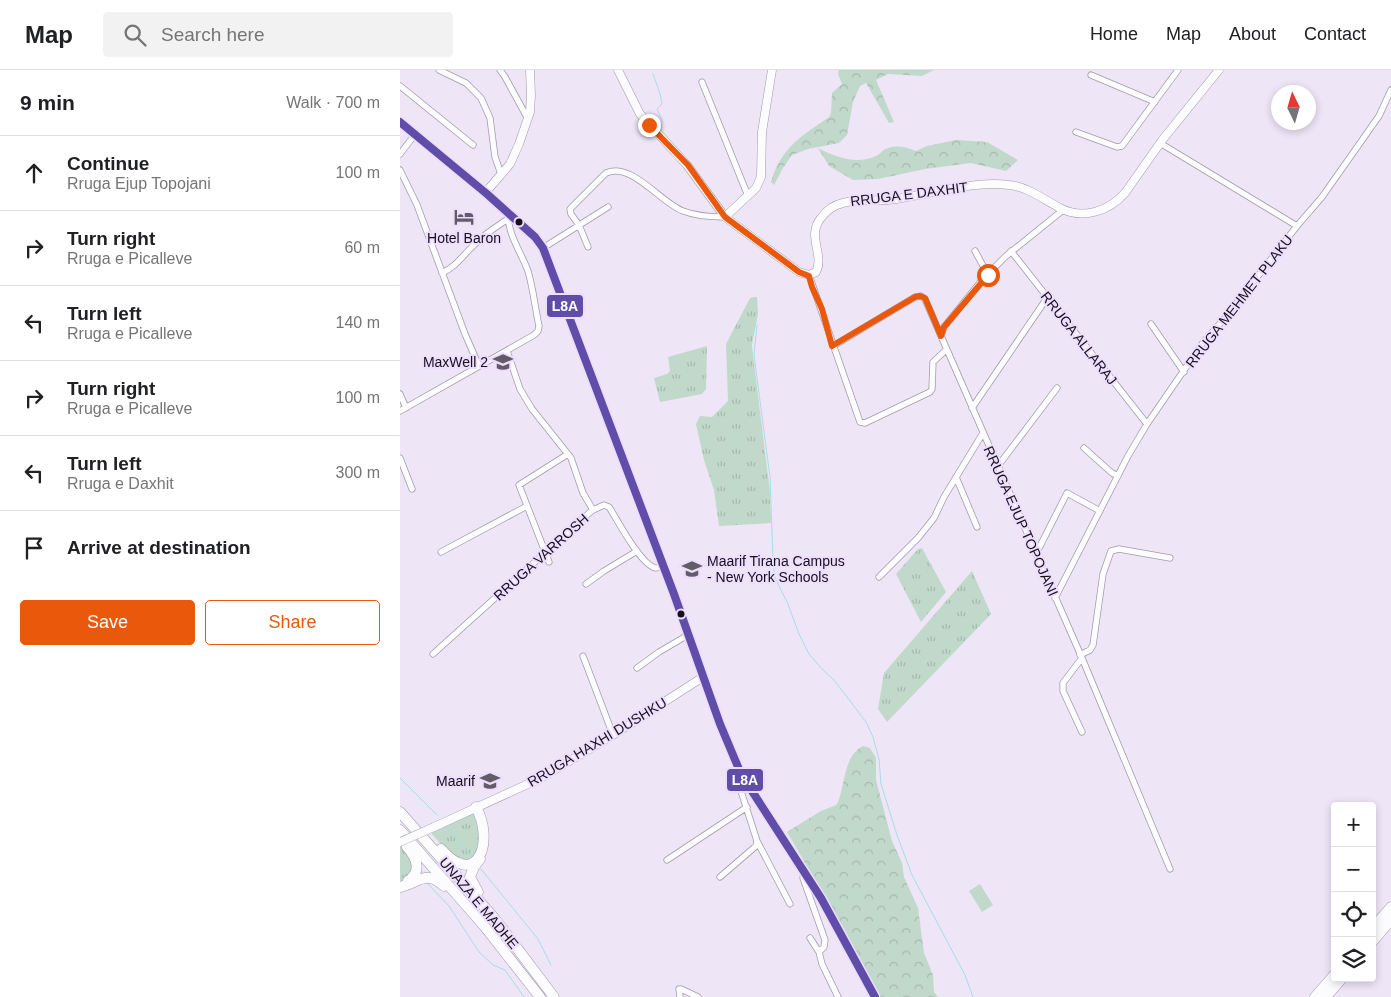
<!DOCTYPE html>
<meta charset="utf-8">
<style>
body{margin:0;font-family:Helvetica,sans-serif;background:#f2f2f2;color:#202124}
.controls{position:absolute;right:15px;bottom:15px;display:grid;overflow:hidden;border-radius:5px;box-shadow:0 2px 8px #0003}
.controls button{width:45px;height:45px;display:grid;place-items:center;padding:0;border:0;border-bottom:1px solid #e0e0e0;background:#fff;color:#202124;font:25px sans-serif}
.compass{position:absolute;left:871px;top:15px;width:45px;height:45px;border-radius:50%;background:#fff;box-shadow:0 2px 8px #0003;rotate:355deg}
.stop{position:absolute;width:15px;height:15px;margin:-11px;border:4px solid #ea580c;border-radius:50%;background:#fff}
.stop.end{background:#ea580c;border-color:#fff;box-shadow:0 1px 5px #0008}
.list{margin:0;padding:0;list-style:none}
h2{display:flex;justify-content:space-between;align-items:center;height:65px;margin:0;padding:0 20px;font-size:21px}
h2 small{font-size:16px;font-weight:400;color:#757577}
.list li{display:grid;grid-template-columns:32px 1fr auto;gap:15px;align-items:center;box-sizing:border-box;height:75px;padding:0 20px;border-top:1px solid #e0e0e0}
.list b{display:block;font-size:19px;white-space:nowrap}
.list p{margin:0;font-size:16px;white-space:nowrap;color:#757577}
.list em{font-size:16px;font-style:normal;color:#757577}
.actions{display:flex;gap:10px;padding:15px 20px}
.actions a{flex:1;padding:11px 0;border:1px solid #ea580c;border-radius:5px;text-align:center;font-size:18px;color:#ea580c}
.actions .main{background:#ea580c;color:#fff}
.icon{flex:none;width:28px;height:28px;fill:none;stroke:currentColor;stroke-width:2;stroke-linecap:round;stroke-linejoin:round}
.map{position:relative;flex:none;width:991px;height:927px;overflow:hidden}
header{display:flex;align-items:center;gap:30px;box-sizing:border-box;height:70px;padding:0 25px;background:#fff;border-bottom:1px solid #e0e0e0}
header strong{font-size:24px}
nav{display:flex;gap:28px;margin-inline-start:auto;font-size:18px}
.search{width:350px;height:45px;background:#f2f2f2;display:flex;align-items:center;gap:12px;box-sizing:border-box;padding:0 18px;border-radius:5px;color:#757577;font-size:19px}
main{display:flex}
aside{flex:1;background:#fff}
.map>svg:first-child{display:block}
</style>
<header>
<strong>Map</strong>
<div class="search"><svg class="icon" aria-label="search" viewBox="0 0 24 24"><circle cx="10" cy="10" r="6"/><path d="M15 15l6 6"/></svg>Search here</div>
<nav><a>Home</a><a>Map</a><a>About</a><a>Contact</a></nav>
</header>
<main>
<aside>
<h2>9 min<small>Walk · 700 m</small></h2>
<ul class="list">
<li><svg class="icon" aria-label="ahead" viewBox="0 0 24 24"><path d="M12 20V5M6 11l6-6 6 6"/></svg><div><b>Continue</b><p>Rruga Ejup Topojani</p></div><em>100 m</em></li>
<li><svg class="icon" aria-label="right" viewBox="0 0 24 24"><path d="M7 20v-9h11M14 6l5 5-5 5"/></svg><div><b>Turn right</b><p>Rruga e Picalleve</p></div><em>60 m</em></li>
<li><svg class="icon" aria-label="left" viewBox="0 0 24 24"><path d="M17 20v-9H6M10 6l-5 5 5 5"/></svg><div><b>Turn left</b><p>Rruga e Picalleve</p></div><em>140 m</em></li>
<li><svg class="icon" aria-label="right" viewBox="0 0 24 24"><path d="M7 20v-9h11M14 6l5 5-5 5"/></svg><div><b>Turn right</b><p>Rruga e Picalleve</p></div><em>100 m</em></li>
<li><svg class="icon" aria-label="left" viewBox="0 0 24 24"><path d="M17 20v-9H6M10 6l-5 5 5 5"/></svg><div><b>Turn left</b><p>Rruga e Daxhit</p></div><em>300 m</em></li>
<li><svg class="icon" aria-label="arrive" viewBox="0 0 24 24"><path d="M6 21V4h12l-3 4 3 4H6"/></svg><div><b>Arrive at destination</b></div></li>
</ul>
<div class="actions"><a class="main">Save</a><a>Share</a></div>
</aside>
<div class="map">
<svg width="991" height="927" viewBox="0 0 991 927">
<defs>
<pattern id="grass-tufts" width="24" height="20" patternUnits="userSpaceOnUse" patternTransform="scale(1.25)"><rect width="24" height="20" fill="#c1d9cb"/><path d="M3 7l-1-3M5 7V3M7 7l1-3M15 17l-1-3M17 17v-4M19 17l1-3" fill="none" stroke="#a5b9ae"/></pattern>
<pattern id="forest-crowns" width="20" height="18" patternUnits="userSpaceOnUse" patternTransform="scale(1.25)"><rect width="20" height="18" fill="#c1d9cb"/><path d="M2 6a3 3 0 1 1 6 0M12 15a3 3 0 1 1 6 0" fill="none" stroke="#a5b9ae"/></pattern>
</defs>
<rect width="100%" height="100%" fill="#eee5f7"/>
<path fill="url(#grass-tufts)" d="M354,227H357L358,244L352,275L354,293L370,422L371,453L319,456L314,420L304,390L296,354L300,346L312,347L328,331L326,274L350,228Z
M307,276L306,319L302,324L260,332L254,308L267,304L270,301L268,287Z
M522,478L546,522L521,552L496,504L518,479Z
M572,501L591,544L487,652L478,639L484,603Z
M75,743L77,744L81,780L69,792L53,788L31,763Z
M2,775L15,795L5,810L0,812V776Z"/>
<path fill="url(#forest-crowns)" d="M439,0H534L522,6L488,4L476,10L494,52L489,53L466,13L460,16L453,32L447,65L439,73L408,79L392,85L383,98L374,115L371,112C382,76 401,67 429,47L431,43L432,23L442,14L438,4Z
M556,70L587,72L618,90L606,101L571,93L525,99L478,109L453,110L429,96L418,78C435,87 457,95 476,86C479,85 482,81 485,79C496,74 506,77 516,81L527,76Z
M463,676L470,678L476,688V710L492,771L502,793L504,807L518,838L524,883L533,905L534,922L538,927H478L425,827L387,762L421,741L436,735L438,732C445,715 444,685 463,676Z"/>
<path fill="#c1d9cb" d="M580,814L593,835L582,842L569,821Z"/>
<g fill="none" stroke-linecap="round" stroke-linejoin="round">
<path stroke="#a7dde8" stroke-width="1" d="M253,4C256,13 261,24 262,34L257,39L262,50L261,62
M357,255L354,285L370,407L373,489L375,508L388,534L399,564L409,584L423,600L434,610L466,652L473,667L479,689L481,714L497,765L512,805L565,905L573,927
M0,708L37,745
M46,757L71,786
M81,799L138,869L151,895
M27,813L49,836L79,882L93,895L105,900L124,927"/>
<defs>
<path id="street" d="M39,0L66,13L81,28L90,48L95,87L101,104
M100,0L105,7L128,49
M691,5L755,32
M302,12L348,126
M0,16L73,75
M676,62L717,77L722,76L778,0
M760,73L897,156
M0,84L16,63
M0,100L17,135L65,264L79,296
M663,140L606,186L583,209L544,257L541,266L682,588L770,799
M188,177L179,155L171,144L170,139L206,103C231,91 261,133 283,141C296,146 312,147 325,147
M143,178L208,137
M575,181L588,205
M611,181L747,354
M42,203C58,195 61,187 74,175C84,164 96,157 108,149
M409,205L460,352L465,353L530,322L532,319L533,292L546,280
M751,254L784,302
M433,276L515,227L521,226L525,229L541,266
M107,281L120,319L132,339L171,388L183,423L193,440
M0,324L6,338
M572,338L647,228
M0,341L134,265L138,261L139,256C135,237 133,218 128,201C121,182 108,165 108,144
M684,378L712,403L718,406
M0,388L12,419
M598,396L657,318
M556,407L577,457
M41,482L127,436
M636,484L667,423L700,441
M149,492L119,415L168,384
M479,507L518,468L534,448L544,427L583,363
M186,514L204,501L237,481
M655,528L728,386L747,354L804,271L825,248L897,156L922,127L979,46L991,20
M33,584L188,444L193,440L204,435L209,437C217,449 241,496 256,498C257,498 262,497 264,497
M680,585L690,580L693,575L703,504L711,481L719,479L770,488
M183,586L213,665
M682,588L663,613V621L682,662
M237,598L259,582L288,565
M357,771L390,834
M267,790L347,737
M404,801L403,808L425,870L424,877L419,882
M320,807L356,776L357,771L340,718L335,707L341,704
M410,868L419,882L422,894L438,927
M280,927L279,919H281L298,927"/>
<path id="secondary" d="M218,0L240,44L287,95L325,147L399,202L409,205L416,202C425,185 406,166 421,148C426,141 434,135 443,133C457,129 473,131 488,130C527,126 570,110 609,115C628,117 643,129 660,138C683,150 709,141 725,123L763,69L819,0
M85,123L110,94L119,74L130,42L131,25L130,0
M325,147L356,118L361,107L362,62L372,0
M34,757L141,708L213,665L303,607"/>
<path id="primary" d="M0,52L87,124L135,167L143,178L274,524L320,654L341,704L421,828L475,927"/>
<path id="highway" d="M0,742L95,849L154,927
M0,760L85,857L140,927
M7,777C17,788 22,802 8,811
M41,779C77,820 95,772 76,737
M0,817C19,813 25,799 44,816
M78,822L70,807L74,797L80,789
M972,859L991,837
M972,872L991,850
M915,927L935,904
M926,927L942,908"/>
</defs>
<use href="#street" stroke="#a19ba8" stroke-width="7"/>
<use href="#secondary" stroke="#a19ba8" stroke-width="9"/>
<use href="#primary" stroke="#a19ba8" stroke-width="10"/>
<use href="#highway" stroke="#a19ba8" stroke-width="11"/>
<use href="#street" stroke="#fcfbfe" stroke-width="5.5"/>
<use href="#secondary" stroke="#fcfbfe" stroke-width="8"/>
<use href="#primary" stroke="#fcfbfe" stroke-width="9"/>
<use href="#highway" stroke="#fcfbfe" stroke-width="10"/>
<defs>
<path id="secondary-bridge" d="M0,772L34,757"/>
</defs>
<use href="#secondary-bridge" stroke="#a19ba8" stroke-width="9" stroke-linecap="butt"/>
<use href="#secondary-bridge" stroke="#fcfbfe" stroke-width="8"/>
<defs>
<path id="bus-1" d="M0,52L87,124L135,167L143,178L274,524L320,654L341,704L421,828L475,927"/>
</defs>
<use href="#bus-1" stroke="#eddefe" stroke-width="11"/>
<use href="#bus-1" stroke="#604daa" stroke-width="8"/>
</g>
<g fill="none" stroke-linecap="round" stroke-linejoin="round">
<path stroke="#ea580c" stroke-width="6" d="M249,55L288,95L325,147L399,202L409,206L412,217L422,239L432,276L515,227L520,226L525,228L541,266L544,257L588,205"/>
</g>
<defs>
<symbol id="hotel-bare" viewBox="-9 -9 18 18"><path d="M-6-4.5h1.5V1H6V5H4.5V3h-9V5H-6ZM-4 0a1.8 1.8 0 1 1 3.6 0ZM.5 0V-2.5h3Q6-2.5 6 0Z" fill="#625b68" stroke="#eddefe" stroke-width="2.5" paint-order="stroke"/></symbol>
<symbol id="school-bare" viewBox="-9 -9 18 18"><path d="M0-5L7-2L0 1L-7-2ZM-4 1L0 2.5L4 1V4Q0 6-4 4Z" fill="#625b68" stroke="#eddefe" stroke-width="2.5" paint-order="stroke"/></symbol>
</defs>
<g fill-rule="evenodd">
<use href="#hotel-bare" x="50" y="133" width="28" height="28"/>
<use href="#school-bare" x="89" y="278" width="28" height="28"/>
<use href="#school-bare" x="278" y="485" width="28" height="28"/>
<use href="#school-bare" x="76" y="697" width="28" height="28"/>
</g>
<g fill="#16101b" stroke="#eddefe" stroke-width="2">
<circle cx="119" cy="152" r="4.5"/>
<circle cx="281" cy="544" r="4.5"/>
</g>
<g text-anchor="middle" stroke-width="4" stroke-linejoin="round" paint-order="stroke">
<g font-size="14" fill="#16101b" stroke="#eddefe">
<text transform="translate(509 124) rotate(-7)" y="5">RRUGA E DAXHIT</text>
<text transform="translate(839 231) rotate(-52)" y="5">RRUGA MEHMET PLAKU</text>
<text transform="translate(679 268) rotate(52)" y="5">RRUGA ALLARAJ</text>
<text transform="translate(621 451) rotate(66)" y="5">RRUGA EJUP TOPOJANI</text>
<text transform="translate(141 487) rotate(-42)" y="5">RRUGA VARROSH</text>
<text transform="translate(197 672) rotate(-31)" y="5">RRUGA HAXHI DUSHKU</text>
<text transform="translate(79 833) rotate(50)" y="5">UNAZA E MADHE</text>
</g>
<g font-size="14" fill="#16101b" stroke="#eddefe" text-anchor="end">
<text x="64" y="173" text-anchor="middle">Hotel Baron</text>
<text x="88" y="297">MaxWell 2</text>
<text x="307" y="496" text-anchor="start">Maarif Tirana Campus<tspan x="307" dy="16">- New York Schools</tspan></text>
<text x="75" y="716">Maarif</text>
</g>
</g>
<g stroke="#eddefe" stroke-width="2">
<rect x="146" y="224" width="38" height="24" rx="5" fill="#604daa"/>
<rect x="326" y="698" width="38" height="24" rx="5" fill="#604daa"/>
</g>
<g font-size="14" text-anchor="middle" font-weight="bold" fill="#fff">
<text x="165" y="241">L8A</text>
<text x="345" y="715">L8A</text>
</g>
</svg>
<div class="controls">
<button>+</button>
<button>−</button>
<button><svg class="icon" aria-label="locate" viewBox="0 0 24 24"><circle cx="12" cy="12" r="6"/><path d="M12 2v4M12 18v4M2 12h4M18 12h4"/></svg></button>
<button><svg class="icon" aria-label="layers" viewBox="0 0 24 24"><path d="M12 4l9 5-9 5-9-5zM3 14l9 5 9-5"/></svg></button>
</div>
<svg class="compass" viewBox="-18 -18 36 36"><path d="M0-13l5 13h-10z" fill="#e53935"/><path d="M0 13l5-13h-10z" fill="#757577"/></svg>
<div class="stop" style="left:588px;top:205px"></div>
<div class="stop end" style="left:249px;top:55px"></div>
</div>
</main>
